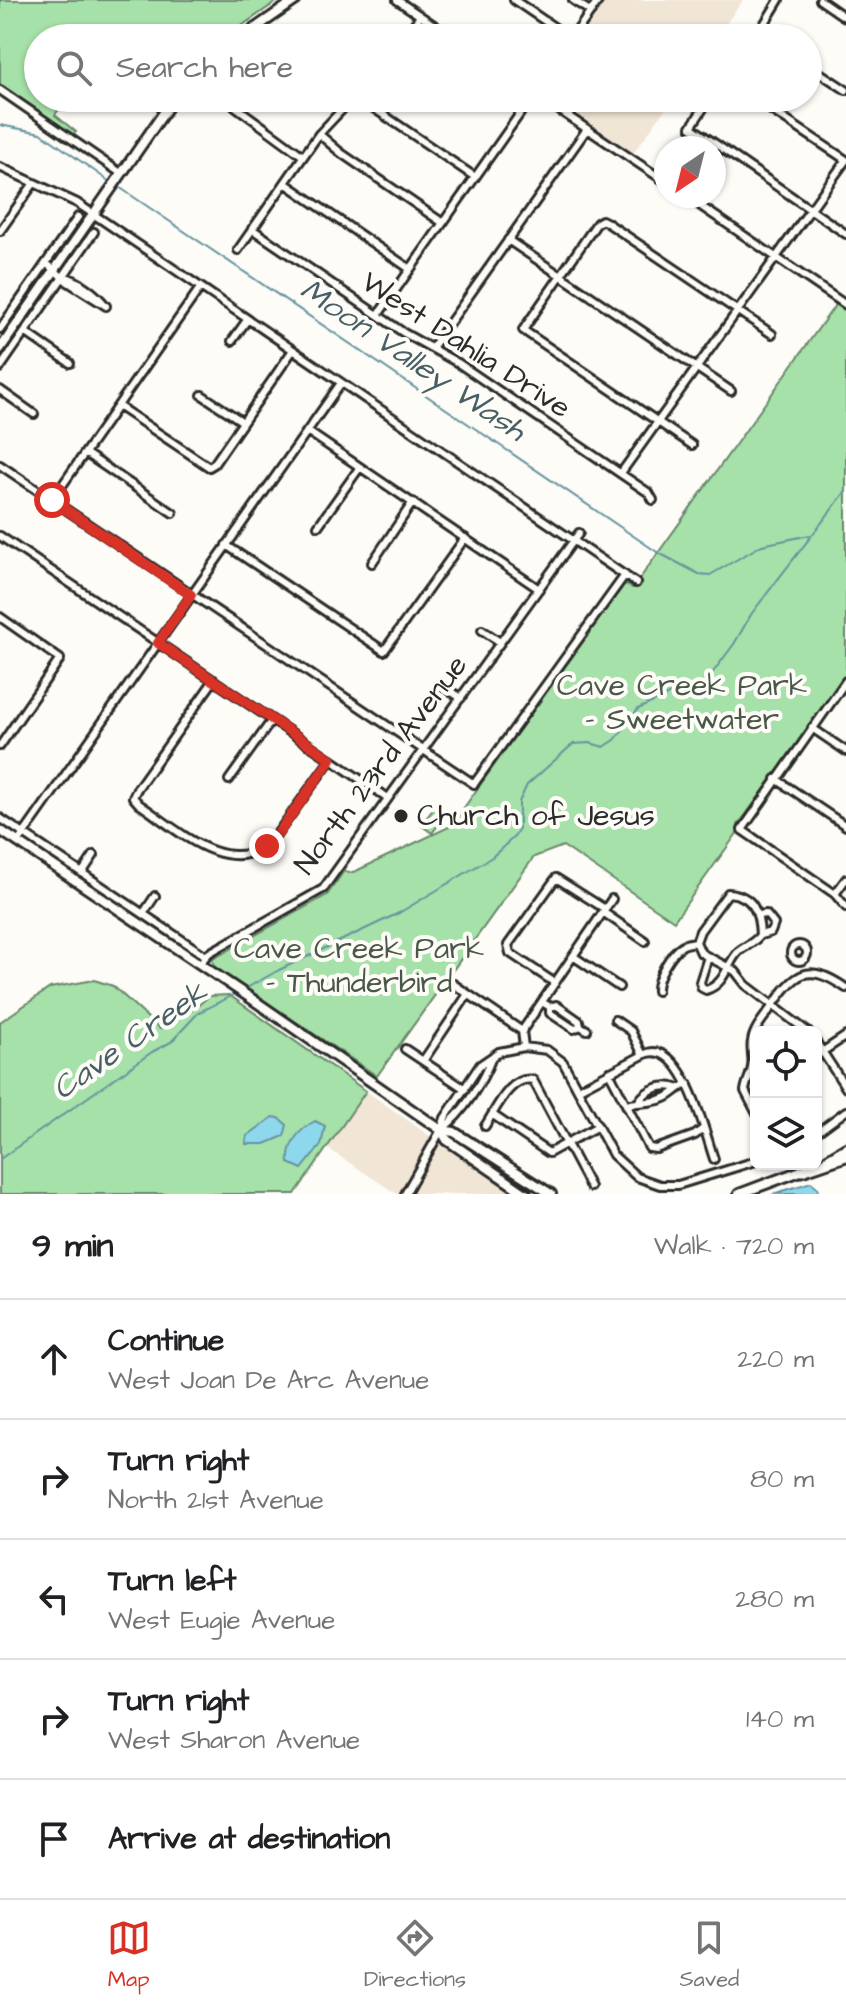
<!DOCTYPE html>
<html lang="en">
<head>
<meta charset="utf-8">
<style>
  body { margin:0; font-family:"Architects Daughter",sans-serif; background:#f6f6f6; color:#202124 }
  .controls { position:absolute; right:24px; bottom:24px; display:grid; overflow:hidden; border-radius:12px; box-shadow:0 2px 6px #0004 }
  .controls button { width:72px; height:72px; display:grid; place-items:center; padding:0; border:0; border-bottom:2px solid #e0e0e0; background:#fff; color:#202124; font:40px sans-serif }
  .compass { position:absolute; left:654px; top:136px; width:72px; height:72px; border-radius:50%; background:#fff; box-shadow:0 2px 6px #0004; rotate:215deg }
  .stop { position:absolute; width:24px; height:24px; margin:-18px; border:6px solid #d93025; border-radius:50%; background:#fff }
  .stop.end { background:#d93025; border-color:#fff; box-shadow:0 2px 8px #0008 }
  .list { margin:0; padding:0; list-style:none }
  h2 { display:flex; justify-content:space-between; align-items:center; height:104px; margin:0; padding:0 32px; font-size:34px }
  h2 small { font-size:26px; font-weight:400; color:#757577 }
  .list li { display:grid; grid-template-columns:52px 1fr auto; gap:24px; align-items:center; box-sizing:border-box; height:120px; padding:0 32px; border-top:2px solid #e0e0e0 }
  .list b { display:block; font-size:30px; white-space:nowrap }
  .list p { margin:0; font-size:26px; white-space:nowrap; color:#757577 }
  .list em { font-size:26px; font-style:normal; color:#757577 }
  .icon { flex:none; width:44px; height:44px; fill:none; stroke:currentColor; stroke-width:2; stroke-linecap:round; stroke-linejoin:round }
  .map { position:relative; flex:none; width:846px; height:1194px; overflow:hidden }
  .search { position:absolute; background:#fff; box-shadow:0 2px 6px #0004; left:24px; right:24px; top:24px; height:88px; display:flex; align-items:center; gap:20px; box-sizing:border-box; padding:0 28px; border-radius:44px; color:#757577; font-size:30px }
  .sheet { height:704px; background:#fff }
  nav { display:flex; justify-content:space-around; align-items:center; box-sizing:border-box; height:112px; border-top:2px solid #e0e0e0; background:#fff; font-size:22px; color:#757577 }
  nav a { display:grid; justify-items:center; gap:4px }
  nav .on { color:#d93025 }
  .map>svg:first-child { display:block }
  .built { fill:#f1e5d5 }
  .green { fill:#a5e1a8; stroke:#68866a; stroke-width:2 }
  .water { fill:#8dd8ed; stroke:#66939f; stroke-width:2 }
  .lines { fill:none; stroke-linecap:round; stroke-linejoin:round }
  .stream { stroke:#66939f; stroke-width:2 }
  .minor-casing { stroke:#2b2b2b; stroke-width:12 }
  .major-casing { stroke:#2b2b2b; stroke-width:14 }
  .highway-casing { stroke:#2b2b2b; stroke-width:15 }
  .minor { stroke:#fdfcf7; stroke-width:6 }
  .major { stroke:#fdfcf7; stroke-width:8 }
  .highway { stroke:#fdfcf7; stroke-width:9 }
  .route { stroke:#d93025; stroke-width:10 }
  .poi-dot { fill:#2b2b2b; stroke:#fdfcf7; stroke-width:3 }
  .labels { text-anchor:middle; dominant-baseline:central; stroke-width:8; stroke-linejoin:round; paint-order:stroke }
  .street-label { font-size:30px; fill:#2b2b2b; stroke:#fdfcf7 }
  .park-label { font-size:30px; fill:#4a584a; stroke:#fdfcf7 }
  .poi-label { font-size:30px; fill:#2b2b2b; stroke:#fdfcf7; text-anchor:start }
  .water-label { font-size:32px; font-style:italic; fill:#485f65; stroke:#fdfcf7 }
</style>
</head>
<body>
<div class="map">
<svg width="846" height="1194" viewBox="0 0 846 1194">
  <rect width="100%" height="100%" fill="#fdfcf7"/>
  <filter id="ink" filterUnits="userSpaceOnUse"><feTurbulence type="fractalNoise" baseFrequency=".0125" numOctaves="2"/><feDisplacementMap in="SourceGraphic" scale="16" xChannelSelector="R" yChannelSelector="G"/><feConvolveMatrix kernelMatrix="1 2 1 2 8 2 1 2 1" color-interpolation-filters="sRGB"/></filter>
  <g filter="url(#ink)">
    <path class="built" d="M605,0H743L716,38H578Z
      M548,98H673L632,155Z
      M366,1091L445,1147L514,1194H397L327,1148Z"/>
    <path class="green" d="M0,0H279L224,38H48L52,27C40,33 37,45 31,57L32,59L38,54V98H85L59,109L55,115L76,132L70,136L0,87Z
      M841,297L846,301V680L738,825V832L674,921L563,846L534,857L377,1076L214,967L212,959L218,956L327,895L344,871L349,873L356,871L451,826L623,583L633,588Z
      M435,807L446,815L432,833L421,825Z
      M94,980L113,986L160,1029L194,1009L209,996L229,995L366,1091L295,1194H0V1022L50,988Z"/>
    <path class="water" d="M273,1117L279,1118L287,1125L284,1136L265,1144H246L247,1136Z
      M315,1121L325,1126L321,1145L302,1169L289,1163C287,1143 299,1130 315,1121Z
      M811,1182L818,1188L817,1194H773Z"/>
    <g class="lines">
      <path class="stream" d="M0,125L41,133L110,182
        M116,185L657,552L699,574L710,575L762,545L810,535
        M243,990L279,970L399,913L492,857L514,837L519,828V802L527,785L573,744L590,743L604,747L615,740L638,709L675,692L696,688L708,679L734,644L752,613L846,491
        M0,1159L152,1052L171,1042L198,1013L237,993"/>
      <g class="minor-casing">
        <path id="minor" d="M397,0L453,38
          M514,0L570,38
          M573,0L591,12
          M820,0L846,18
          M404,38L420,16
          M572,38L599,0
          M768,38L760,31L779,0
          M808,65L846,90
          M0,90L122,174
          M224,98L303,156
          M363,98L372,107L475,177
          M541,98L666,182
          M710,98L691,127L846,234
          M753,98L846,160
          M319,134L341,153L443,223
          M0,167L77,203L636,583
          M285,183L410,269
          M686,196L846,305
          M252,229L404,333L458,363L649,493L653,500
          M0,231L34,183
          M508,240L731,391
          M238,250L319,134L353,98
          M46,263L68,282L106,306
          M63,276C78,280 96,293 106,306
          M378,315L531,98
          M0,329L78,217
          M25,332L70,363
          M232,341L247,320
          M432,348L587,129
          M0,368L94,232
          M0,390L34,414
          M202,395L243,422
          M118,406L209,467L214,464L293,350
          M307,431L539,589
          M692,445L523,330L597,223L602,220L606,222L772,334
          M85,453L173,513
          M0,465L474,784L625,575
          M621,473L846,160
          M52,500L200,288
          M318,526L360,467
          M0,536L388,798
          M226,545L384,651L465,538
          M372,563L413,502
          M0,617L60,659L0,746
          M482,630L500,642
          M214,680L137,789L133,797L139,804C177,829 228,880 272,841L331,759
          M846,681L742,830L835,894L846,907
          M444,687L461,698
          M812,728L846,751
          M776,779L846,826
          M229,780L272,720
          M0,818L206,956
          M18,842L341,383
          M82,873L94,855
          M835,894L846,879
          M603,912L645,941
          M143,914L155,896
          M759,915L766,914L774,924L771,932L760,935
          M696,942L701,953L735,971L746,985L808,1032
          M696,942L700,931L728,893C754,895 759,913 760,935
          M791 953a8 8 0 1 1 16 0a8 8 0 1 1-16 0Z
          M573,956L619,987
          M708,957L700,982L702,988L706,990C726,984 726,964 739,951C747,945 754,943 760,935
          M199,964L209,953L323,889L579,533
          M449,981L522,1031
          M555,983L510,953L508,945L556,878L605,909
          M657,991C656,978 671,952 683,945C687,943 692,943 696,942
          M542,1002L550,1007L556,1005L579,1021L580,1026L587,1030
          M550,1007V1013L574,1029L580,1026
          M615,1020L631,1031L643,1055C682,1034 705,1133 714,1159
          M816,1042L846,1088
          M524,1047L522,1031L612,899
          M405,1049L465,1089
          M816,1056L846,1036
          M423,1061L468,994
          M609,1072L649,1148L656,1149L695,1135L703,1129
          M579,1089L643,1055
          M639,1101C647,1089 663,1083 677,1088
          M626,1105C640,1101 651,1104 665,1098C674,1094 678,1087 688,1084
          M756,1112L745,1091C746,1082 751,1075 752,1067C754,1058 750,1050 752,1041C754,1029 763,1019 771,1008C796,973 806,961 846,988
          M493,1115L549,1153L598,1126
          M485,1126C496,1110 510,1075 533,1080L590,1187
          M442,1129C463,1114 483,1081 492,1057
          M816,1133L846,1111
          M405,1194L441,1130L445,1118L480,1065L499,1052L524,1047L547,1050L563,1062L613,1155L637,1177L660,1185H678L756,1161"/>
      </g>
      <g class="major-casing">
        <path id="major" d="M241,38L296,0
          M0,349L174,98
          M0,830L252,999L441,1130L447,1140L526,1194
          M441,1130L454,1132L551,1194
          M826,1160L846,1148
          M739,1194L806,1169"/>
      </g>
      <g class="highway-casing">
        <path id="highway" d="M802,1171L846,1156"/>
      </g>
      <use href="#minor" class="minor"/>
      <use href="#major" class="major"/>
      <use href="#highway" class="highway"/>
    </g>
  </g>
  <g class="lines" filter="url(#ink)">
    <path class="route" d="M52,500L191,595L158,643L331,759L278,834L267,846"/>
  </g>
  <circle class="poi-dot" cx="401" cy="816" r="8"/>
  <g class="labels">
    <g class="street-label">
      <text transform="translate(466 345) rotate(33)">West Dahlia Drive</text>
      <text transform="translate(381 765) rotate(-53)">North 23rd Avenue</text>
    </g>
    <g class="park-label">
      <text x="682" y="686">Cave Creek Park<tspan x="682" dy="34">- Sweetwater</tspan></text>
      <text x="359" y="949">Cave Creek Park<tspan x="359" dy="34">- Thunderbird</tspan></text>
    </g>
    <g class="poi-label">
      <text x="417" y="816">Church of Jesus</text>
    </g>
    <g class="water-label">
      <text transform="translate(413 360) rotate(34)">Moon Valley Wash</text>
      <text transform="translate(130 1041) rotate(-35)">Cave Creek</text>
    </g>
  </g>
</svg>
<div class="controls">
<button><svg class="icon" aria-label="locate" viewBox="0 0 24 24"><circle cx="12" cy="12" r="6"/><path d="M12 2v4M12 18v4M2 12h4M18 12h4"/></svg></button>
<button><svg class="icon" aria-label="layers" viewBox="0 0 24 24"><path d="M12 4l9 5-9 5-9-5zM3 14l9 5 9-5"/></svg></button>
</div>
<svg class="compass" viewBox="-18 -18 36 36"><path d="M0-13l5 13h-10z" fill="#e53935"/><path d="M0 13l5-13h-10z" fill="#757577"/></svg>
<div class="stop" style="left:52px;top:500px"></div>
<div class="stop end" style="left:267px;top:846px"></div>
<div class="search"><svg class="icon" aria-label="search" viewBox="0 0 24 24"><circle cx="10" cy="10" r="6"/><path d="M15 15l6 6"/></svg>Search here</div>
</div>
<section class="sheet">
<h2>9 min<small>Walk · 720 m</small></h2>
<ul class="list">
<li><svg class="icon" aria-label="ahead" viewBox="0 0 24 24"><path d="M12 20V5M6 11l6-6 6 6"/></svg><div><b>Continue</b><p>West Joan De Arc Avenue</p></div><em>220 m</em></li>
<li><svg class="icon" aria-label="right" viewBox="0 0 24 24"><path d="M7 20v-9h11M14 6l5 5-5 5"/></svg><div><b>Turn right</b><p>North 21st Avenue</p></div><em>80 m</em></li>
<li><svg class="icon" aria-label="left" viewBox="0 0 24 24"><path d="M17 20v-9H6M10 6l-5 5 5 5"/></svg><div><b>Turn left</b><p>West Eugie Avenue</p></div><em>280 m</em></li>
<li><svg class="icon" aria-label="right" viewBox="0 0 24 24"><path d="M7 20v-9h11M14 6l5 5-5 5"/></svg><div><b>Turn right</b><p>West Sharon Avenue</p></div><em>140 m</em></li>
<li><svg class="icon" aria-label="arrive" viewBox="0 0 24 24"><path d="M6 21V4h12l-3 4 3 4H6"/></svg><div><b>Arrive at destination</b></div></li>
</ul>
</section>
<nav>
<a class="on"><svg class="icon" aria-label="map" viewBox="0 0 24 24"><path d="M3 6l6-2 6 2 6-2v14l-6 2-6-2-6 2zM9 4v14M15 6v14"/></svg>Map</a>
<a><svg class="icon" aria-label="directions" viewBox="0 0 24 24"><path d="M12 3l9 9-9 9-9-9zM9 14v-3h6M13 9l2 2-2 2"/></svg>Directions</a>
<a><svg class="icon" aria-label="saved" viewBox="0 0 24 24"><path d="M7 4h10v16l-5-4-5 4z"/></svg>Saved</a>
</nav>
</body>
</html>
